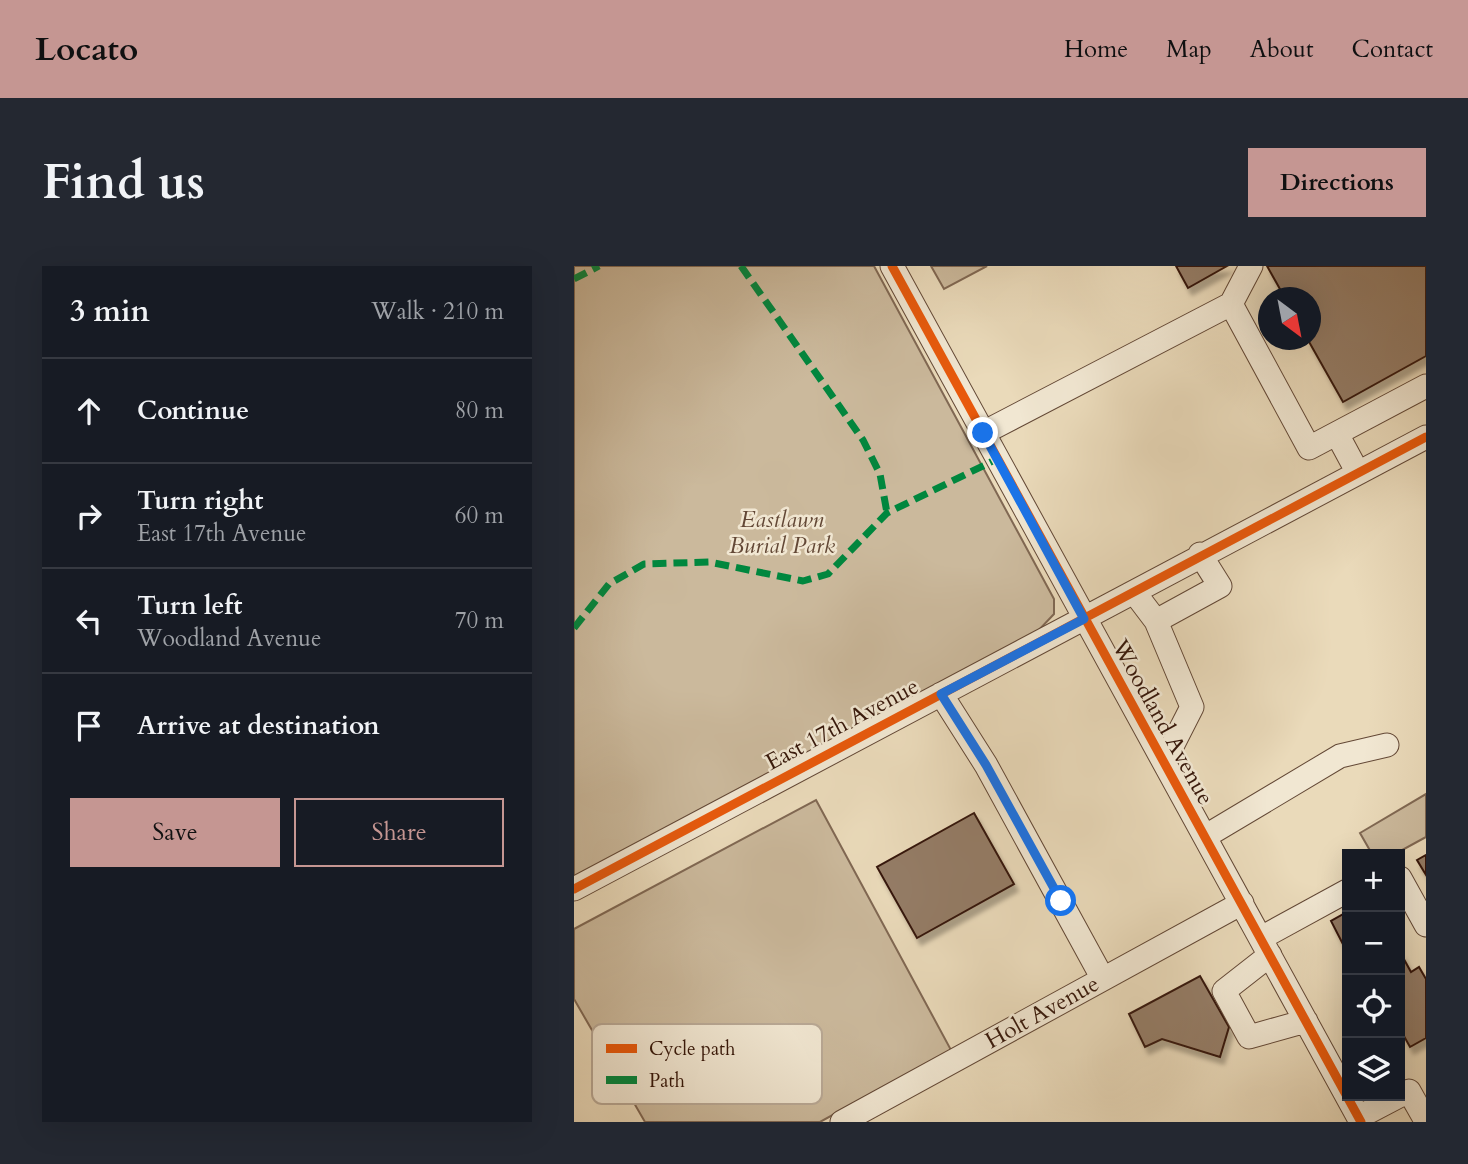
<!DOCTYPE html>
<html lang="en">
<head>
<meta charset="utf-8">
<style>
  body { margin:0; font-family:Cardo,serif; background:#242831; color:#f1f3f6 }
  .controls { position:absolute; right:21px; bottom:21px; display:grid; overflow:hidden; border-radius:0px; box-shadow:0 7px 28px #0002 }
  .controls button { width:63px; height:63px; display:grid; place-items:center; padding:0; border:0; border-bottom:2px solid #363941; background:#171b24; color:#f1f3f6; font:35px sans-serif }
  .compass { position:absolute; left:684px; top:21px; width:63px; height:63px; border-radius:50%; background:#171b24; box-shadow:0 7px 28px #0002; rotate:148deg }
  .stop { position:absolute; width:21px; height:21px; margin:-16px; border:5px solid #1a73e8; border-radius:50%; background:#fff }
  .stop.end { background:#1a73e8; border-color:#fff; box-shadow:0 2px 7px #0008 }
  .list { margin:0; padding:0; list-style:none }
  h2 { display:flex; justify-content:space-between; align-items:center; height:91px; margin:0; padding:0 28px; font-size:30px }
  h2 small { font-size:23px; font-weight:400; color:#9ea1a6 }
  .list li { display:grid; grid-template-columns:46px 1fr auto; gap:21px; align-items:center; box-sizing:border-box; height:105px; padding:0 28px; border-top:2px solid #363941 }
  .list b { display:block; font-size:26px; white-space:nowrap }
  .list p { margin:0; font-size:23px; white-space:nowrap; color:#9ea1a6 }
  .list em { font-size:23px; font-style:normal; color:#9ea1a6 }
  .actions { display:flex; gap:14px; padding:21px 28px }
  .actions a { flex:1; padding:16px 0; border:2px solid #c59692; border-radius:0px; text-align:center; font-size:24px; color:#c59692 }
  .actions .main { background:#c59692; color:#111 }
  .icon { flex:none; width:38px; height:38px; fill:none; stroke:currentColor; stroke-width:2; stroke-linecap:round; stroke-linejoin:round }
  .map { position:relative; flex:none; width:852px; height:856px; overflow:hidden; border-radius:0px }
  header { display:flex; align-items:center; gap:42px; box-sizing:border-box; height:98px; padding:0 35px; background:#c59692; color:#111 }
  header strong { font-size:33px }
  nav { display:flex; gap:38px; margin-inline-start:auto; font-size:24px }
  .intro { display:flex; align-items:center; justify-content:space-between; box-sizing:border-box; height:168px; padding:0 42px }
  h1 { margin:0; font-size:49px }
  .button { padding:18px 32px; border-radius:0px; background:#c59692; color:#111; font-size:24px; font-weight:700 }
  main { display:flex; gap:42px; padding:0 42px }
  aside { flex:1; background:#171b24; border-radius:0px; box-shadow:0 7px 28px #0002 }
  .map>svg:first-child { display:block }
  .green { fill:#cbb99c; stroke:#806853; stroke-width:2 }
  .building { fill:#947c66; stroke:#36170a; stroke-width:2; filter:url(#shadow) }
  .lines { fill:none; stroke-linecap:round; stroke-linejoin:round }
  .minor-casing { stroke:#634836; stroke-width:25 }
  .minor { stroke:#f1e7d2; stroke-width:23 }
  .quiet { stroke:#00873e; stroke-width:7; stroke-dasharray:14 7; stroke-linecap:butt }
  .cycleway-casing { stroke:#f1e7d2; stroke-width:13 }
  .cycleway { stroke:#e8590c; stroke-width:9 }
  .route { stroke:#1a73e8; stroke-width:9 }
  .labels { text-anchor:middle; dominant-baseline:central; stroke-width:5; stroke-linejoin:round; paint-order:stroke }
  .park-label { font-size:23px; font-style:italic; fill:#634836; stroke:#f1e7d2 }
  .street-label { font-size:23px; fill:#36170a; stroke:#f1e7d2 }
  .key { fill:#f1e7d2; stroke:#b9a996; stroke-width:2 }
  .key-label { font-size:19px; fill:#36170a }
</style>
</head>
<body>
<header>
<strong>Locato</strong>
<nav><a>Home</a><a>Map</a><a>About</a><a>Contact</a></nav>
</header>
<div class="intro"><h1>Find us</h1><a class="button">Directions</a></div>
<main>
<aside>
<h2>3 min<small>Walk · 210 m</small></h2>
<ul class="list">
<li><svg class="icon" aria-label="ahead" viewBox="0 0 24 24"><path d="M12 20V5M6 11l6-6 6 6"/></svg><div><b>Continue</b></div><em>80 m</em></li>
<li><svg class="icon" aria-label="right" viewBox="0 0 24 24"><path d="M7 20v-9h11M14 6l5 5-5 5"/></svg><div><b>Turn right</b><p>East 17th Avenue</p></div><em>60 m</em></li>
<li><svg class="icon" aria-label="left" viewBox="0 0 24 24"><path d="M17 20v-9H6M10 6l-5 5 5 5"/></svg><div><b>Turn left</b><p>Woodland Avenue</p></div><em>70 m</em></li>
<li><svg class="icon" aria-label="arrive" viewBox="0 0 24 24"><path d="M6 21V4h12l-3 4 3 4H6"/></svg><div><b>Arrive at destination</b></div></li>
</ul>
<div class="actions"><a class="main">Save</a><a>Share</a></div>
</aside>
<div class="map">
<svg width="852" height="856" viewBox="0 0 852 856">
  <defs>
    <filter id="shadow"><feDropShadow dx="4" dy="7" stdDeviation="2" flood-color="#0004"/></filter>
  </defs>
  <rect width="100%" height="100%" fill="#eadaba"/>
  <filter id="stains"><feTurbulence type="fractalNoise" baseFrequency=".00286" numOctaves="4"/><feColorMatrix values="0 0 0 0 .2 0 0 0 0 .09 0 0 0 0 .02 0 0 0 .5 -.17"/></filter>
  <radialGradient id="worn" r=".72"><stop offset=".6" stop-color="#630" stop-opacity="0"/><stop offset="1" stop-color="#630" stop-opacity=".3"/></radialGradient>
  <path class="green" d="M0,0H300L480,333V348L462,367L0,612Z
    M357,0H413L370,23Z
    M852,528V571L821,588H798L786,567Z
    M242,534L377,784L246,856H71L0,733V663Z"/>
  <path class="building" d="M602,0H653L614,22Z
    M693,0H852V90L769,136L734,74L736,32H711Z
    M400,547L440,618L343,672L303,601Z
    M852,589V609L843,594Z
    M773,646V686L757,655Z
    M826,686L837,706L845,701L852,713V772L836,781L826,763Z
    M626,710L655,761L646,791L588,773L571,781L555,748Z"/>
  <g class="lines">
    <g class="minor-casing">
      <path id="minor" d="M318,0L787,856
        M657,38L677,0
        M409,167L657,38L735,182L852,120
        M763,168L784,207
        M560,326L582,355L618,441L590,496
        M582,355L646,320L626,288
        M367,428L412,499L529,713
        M632,570L766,490L813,479
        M826,612L852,659
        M0,623L852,171
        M687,672L773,625
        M696,689L650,725L675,771L732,755
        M835,825L852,855
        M785,851L825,830
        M268,856L668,637"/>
    </g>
    <use href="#minor" class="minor"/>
    <path class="quiet" d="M167,0L289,174L306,208L313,247
      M0,13L25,0
      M0,362L35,318L70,298L135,296L229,315L254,308L313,247L423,193"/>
    <g class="cycleway-casing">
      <path id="cycleway" d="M318,0L787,856
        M0,623L852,171"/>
    </g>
    <use href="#cycleway" class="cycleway"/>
  </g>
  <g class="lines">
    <path class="route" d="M409,167L510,353L367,428L412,499L487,635"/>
  </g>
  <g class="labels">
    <g class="park-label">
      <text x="208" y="253">Eastlawn<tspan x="208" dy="26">Burial Park</tspan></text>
    </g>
    <g class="street-label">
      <text transform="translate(589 456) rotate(61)">Woodland Avenue</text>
      <text transform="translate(268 458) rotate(-28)">East 17th Avenue</text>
      <text transform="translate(468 746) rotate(-29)">Holt Avenue</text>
    </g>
  </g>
  <rect x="18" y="758" width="230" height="80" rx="10" class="key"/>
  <rect x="32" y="778" width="31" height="9" fill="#e8590c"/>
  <rect x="32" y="810" width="31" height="8" fill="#00873e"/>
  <g class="key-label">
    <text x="75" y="789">Cycle path</text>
    <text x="75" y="821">Path</text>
  </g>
  <rect width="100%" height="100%" filter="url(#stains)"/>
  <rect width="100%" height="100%" fill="url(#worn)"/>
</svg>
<div class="controls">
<button>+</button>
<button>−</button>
<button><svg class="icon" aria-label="locate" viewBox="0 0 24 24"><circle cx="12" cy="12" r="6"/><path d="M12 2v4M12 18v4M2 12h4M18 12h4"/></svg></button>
<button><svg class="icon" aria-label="layers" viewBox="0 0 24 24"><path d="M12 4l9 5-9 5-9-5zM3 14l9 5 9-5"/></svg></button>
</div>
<svg class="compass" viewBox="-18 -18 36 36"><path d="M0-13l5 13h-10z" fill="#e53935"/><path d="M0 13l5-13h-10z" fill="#9ea1a6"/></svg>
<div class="stop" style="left:487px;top:635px"></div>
<div class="stop end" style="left:409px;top:167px"></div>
</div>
</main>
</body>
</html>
